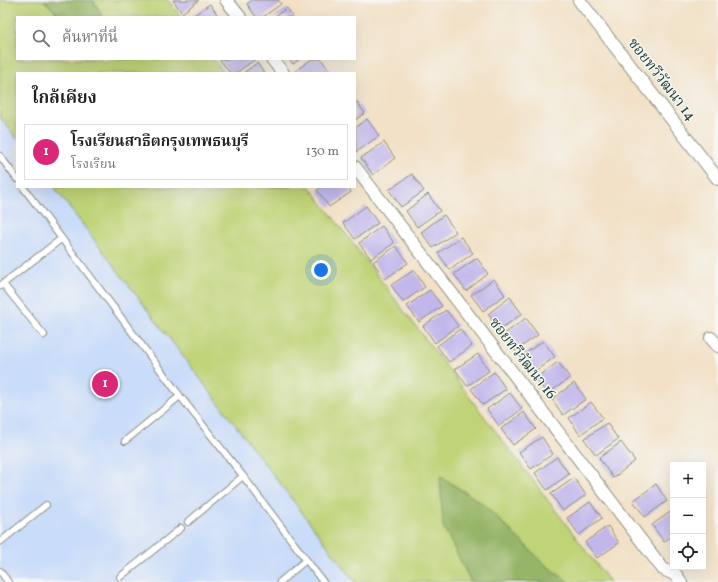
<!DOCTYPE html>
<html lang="th">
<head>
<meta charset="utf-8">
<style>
  body { margin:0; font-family:Vollkorn,"Noto Serif Thai",serif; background:#f6f6f6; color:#222 }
  .controls { position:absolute; right:12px; bottom:12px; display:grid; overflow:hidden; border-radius:0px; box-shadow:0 4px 16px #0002 }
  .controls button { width:36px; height:36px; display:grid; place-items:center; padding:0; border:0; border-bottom:1px solid #e0e0e0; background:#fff; color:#222; font:20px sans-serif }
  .you { position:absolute; left:321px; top:270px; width:14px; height:14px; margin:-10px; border:3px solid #fff; border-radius:50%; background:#1a73e8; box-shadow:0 0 0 6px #1a73e833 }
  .badge { display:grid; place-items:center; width:26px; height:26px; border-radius:50%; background:#db2777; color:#fff; font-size:13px; font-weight:700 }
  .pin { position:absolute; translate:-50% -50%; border:2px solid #fff; box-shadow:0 1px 4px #0006 }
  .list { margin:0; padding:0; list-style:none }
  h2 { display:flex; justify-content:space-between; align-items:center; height:52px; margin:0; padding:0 16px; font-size:17px }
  h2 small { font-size:13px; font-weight:400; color:#767676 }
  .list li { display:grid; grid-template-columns:26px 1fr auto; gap:12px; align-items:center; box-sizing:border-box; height:56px; margin:0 8px 8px; padding:0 8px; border:1px solid #e0e0e0; border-radius:0px }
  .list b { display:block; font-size:15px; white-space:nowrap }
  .list p { margin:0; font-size:13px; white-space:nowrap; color:#767676 }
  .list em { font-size:13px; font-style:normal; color:#767676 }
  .icon { flex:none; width:22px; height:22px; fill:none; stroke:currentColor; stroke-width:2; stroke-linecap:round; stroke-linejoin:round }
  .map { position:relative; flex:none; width:718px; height:582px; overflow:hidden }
  .search { position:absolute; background:#fff; box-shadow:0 4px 16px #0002; left:16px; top:16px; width:340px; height:44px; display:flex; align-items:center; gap:10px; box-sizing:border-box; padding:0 14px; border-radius:0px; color:#767676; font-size:15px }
  .panel { position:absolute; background:#fff; box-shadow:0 4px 16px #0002; left:16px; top:72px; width:340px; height:116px; border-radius:0px }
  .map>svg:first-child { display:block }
  .built { fill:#c9dcf9 }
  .green { fill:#bfd377; stroke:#6f8856 }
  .forest { fill:#97b568; stroke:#5b794e }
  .building { fill:#c2b7eb }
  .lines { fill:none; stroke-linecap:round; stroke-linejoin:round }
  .lane-casing { stroke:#888f7d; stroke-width:8 }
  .street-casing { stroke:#888f7d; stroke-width:14 }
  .lane { stroke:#fff; stroke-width:6 }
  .street { stroke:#fff; stroke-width:12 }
  .labels { text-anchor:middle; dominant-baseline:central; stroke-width:3; stroke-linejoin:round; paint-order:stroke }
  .street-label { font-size:15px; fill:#1f3d34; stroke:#f6f6f2 }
</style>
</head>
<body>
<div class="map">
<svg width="718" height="582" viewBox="0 0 718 582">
  <rect width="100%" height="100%" fill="#f6f6f2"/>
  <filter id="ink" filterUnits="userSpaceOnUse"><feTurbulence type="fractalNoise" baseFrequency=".025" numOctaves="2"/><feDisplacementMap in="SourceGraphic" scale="8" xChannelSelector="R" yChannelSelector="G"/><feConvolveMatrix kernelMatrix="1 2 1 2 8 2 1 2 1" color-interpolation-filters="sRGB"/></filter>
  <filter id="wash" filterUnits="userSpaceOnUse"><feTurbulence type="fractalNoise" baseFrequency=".012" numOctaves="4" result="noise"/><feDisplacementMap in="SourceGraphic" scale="16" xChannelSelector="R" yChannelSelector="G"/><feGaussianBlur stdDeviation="0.9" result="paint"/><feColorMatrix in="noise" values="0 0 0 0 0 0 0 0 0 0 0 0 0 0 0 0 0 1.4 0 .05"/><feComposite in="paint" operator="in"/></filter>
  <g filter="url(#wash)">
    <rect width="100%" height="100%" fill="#f2e1c6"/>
    <path class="built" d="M0,106L17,129V187H61L357,582H0Z"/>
    <path class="green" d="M0,0H43L61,17H17V59H100L103,62L113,59H213L224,73H17V139L0,117Z
      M93,0H168L181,17H103Z
      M54,187H310L610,582H355Z"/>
    <path class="forest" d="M44,0H93L103,17H61Z
      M440,476L482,503L547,566L569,582H471L443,526Z"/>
    <g id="blocks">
      <path class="building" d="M173,0H199L182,13Z
        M252,0H278L281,4L263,17H256L247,4Z
        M210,4L219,17H191Z
        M287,8L293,17H274Z
        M221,59H256L236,73H230L220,60Z
        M289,59H300L293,64Z
        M312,59H321L330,71L327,73H297L295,71Z
        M257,63L264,73H243Z
        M355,100L365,113L355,120Z
        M367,119L379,136L356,152L355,128Z
        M384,142L395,158L373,175L361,158Z
        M412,174L424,191L401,207L389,190Z
        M322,187H348L351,192L329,207L317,190Z
        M428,194L440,211L417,227L406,211Z
        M366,206L378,223L355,239L343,223Z
        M444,215L456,232L433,248L421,232Z
        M382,226L394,243L371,259L359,243Z
        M461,237L473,253L450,270L438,253Z
        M396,246L408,263L385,279L373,262Z
        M477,258L488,274L466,291L454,274Z
        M414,270L425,287L403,302L391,285Z
        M494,279L505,295L483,311L471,295Z
        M430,290L442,306L419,322L407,306Z
        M510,297L522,314L499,330L488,314Z
        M446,310L458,326L435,343L423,326Z
        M526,318L538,335L515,351L503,335Z
        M460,329L472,346L449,362L437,346Z
        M543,341L555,357L532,373L520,357Z
        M478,354L489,371L467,386L455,369Z
        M558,362L570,378L547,394L536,378Z
        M494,372L506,389L483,405L471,389Z
        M574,383L586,399L563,415L552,399Z
        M510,393L522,409L499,426L487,409Z
        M591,402L603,418L580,435L569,418Z
        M524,412L536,429L513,445L501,429Z
        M607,423L618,439L596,455L584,439Z
        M542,437L553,454L531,469L519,452Z
        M621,442L635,461L613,478L599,458Z
        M557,457L569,474L547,490L535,473Z
        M574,478L586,495L563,511L551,494Z
        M656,484L667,501L645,517L633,501Z
        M590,502L602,518L579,535L567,518Z
        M673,510V535L664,542L652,525Z
        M608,526L619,543L597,558L585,542Z"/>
    </g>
  </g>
  <g filter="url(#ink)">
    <use href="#blocks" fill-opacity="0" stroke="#888f7d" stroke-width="1"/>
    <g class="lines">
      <g class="lane-casing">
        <path id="lane" d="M0,156L17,179
          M23,187L180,396L243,476L323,582
          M3,284L44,335
          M0,286L61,239
          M125,441L180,396
          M188,522L243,476
          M0,542L46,505
          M0,571L8,582
          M120,577L181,528
          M280,582L306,560"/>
      </g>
      <g class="street-casing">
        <path id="street" d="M226,0L240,17
          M579,0L718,179
          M272,59L283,73
          M355,167L663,569L676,575L681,582
          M711,338L718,346"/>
      </g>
      <use href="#lane" class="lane"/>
      <use href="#street" class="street"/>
    </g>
  </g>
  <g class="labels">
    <g class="street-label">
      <text transform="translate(661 80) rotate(52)">ซอยทวีวัฒนา 14</text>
      <text transform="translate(522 359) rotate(52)">ซอยทวีวัฒนา 16</text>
    </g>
  </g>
</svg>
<div class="controls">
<button>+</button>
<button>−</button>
<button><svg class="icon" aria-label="locate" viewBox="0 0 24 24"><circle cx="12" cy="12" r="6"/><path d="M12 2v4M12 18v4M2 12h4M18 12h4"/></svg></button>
</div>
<div class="you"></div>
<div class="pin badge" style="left:105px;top:384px">1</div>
<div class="search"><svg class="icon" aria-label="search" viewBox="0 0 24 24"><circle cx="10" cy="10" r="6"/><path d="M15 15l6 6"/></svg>ค้นหาที่นี่</div>
<section class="panel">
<h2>ใกล้เคียง<small></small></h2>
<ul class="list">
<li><span class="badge">1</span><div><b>โรงเรียนสาธิตกรุงเทพธนบุรี</b><p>โรงเรียน</p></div><em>130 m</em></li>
</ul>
</section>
</div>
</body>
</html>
